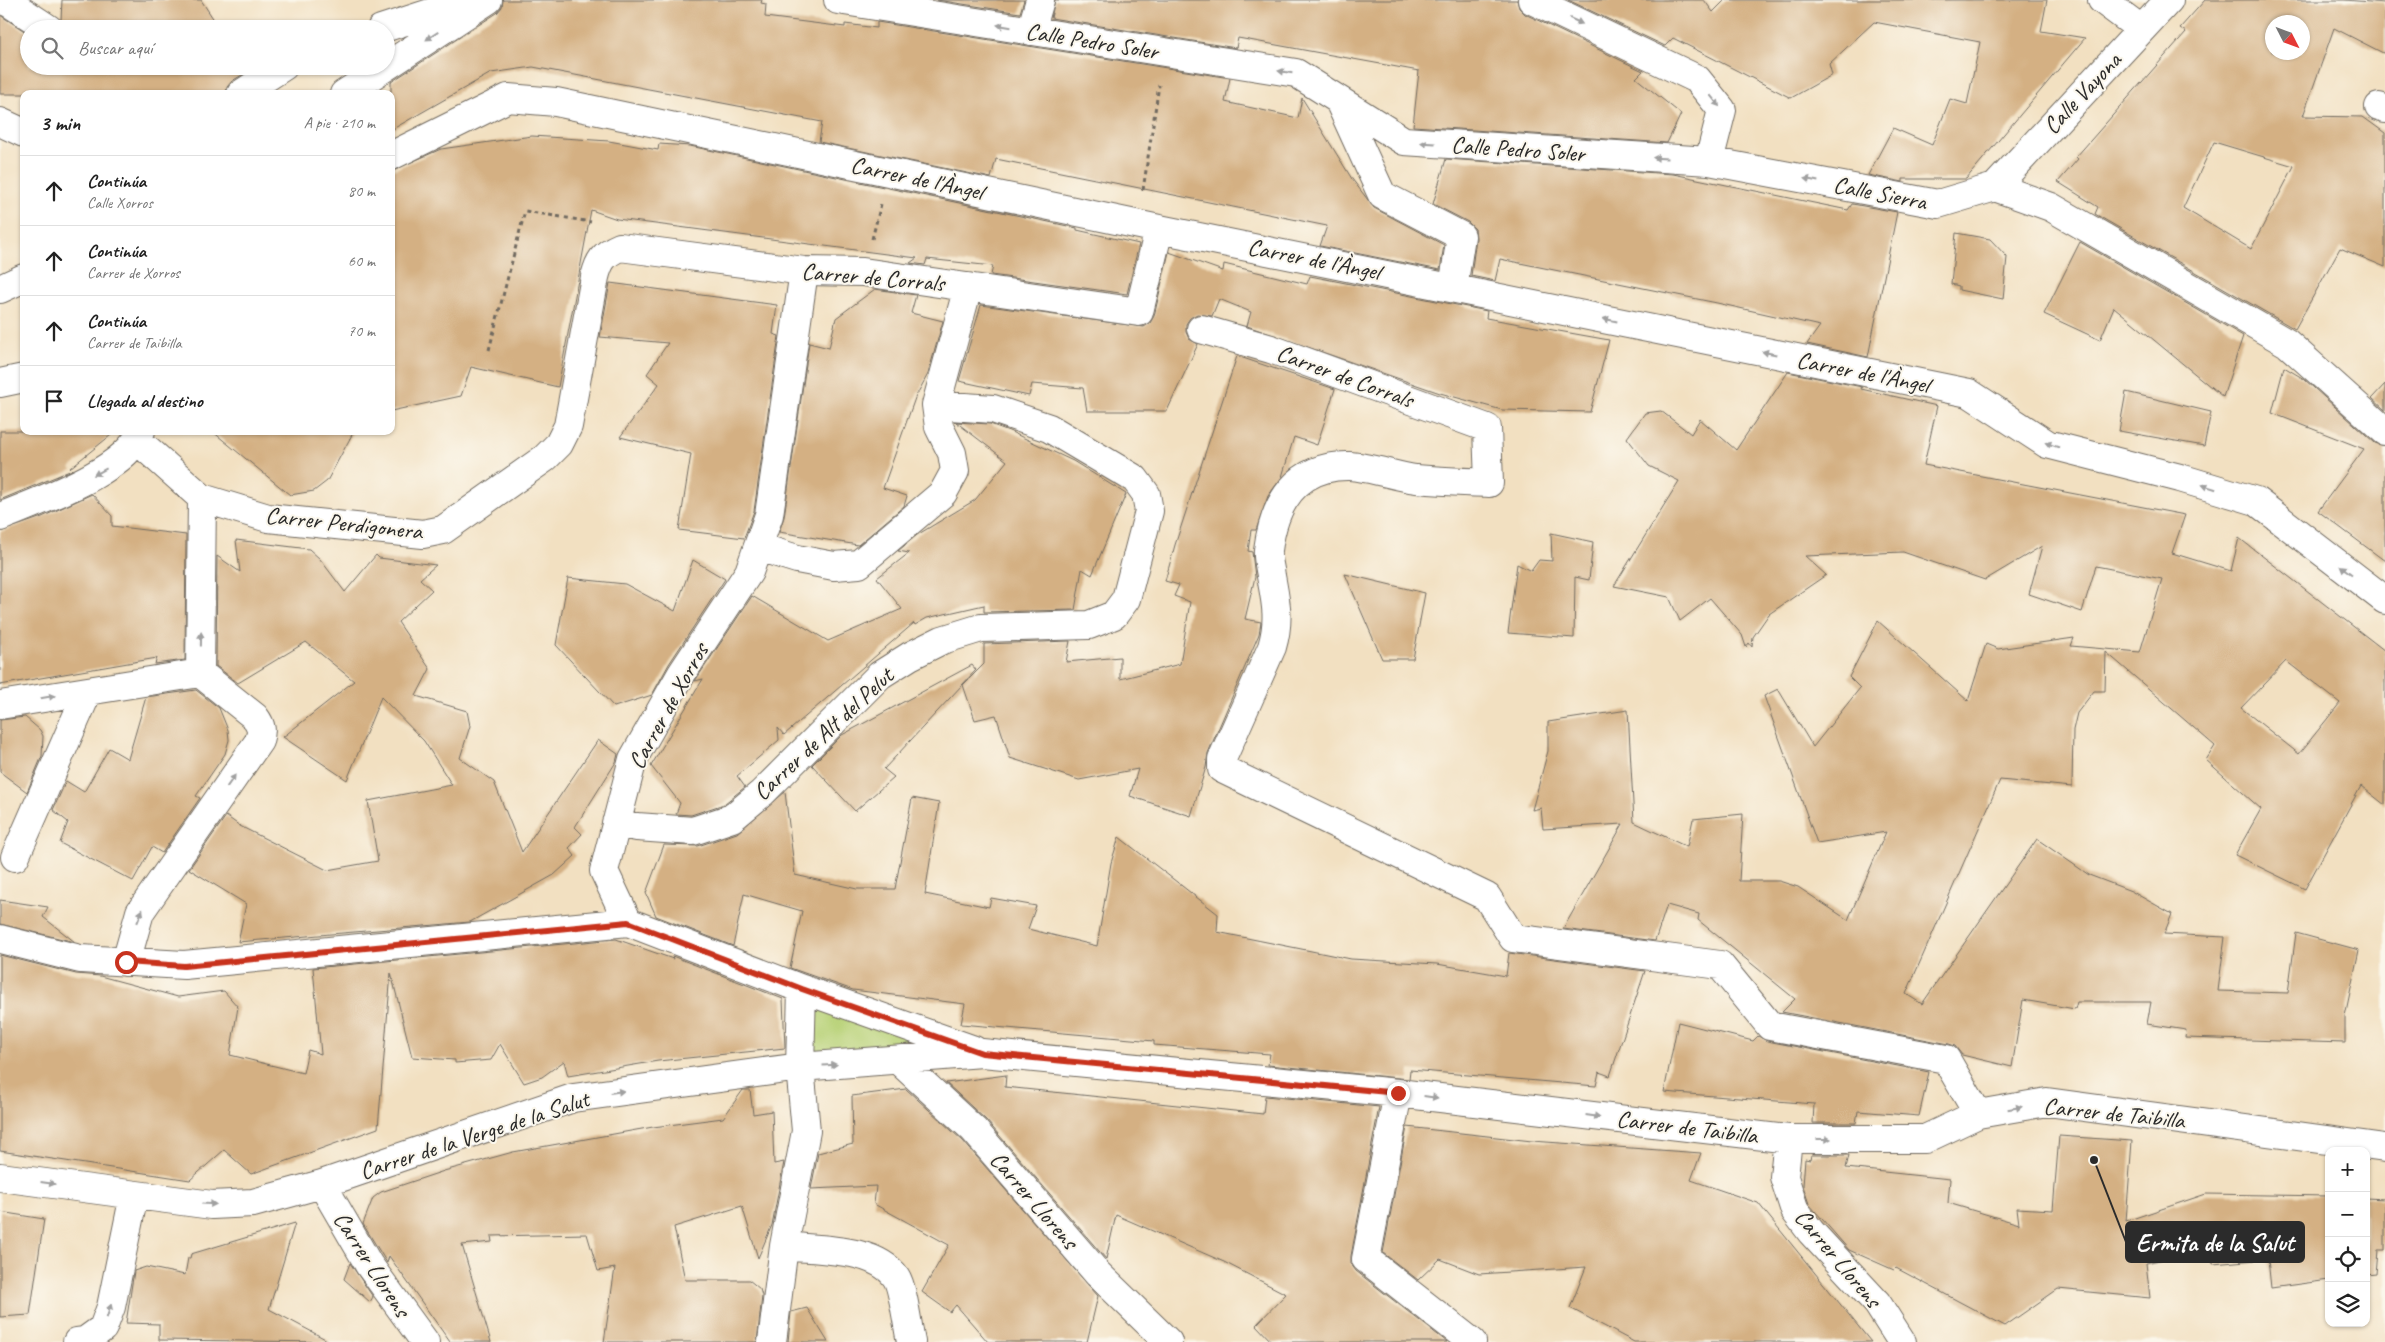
<!DOCTYPE html>
<html lang="es">
<head>
<meta charset="utf-8">
<style>
  body { margin:0; font-family:Caveat,sans-serif; background:#f6f6f6; color:#222 }
  .controls { position:absolute; right:15px; bottom:15px; display:grid; overflow:hidden; border-radius:10px; box-shadow:0 1px 4px #0004 }
  .controls button { width:45px; height:45px; display:grid; place-items:center; padding:0; border:0; border-bottom:1px solid #e0e0e0; background:#fff; color:#222; font:25px sans-serif }
  .compass { position:absolute; left:2265px; top:15px; width:45px; height:45px; border-radius:50%; background:#fff; box-shadow:0 1px 4px #0004; rotate:132deg }
  .stop { position:absolute; width:15px; height:15px; margin:-11px; border:4px solid #c8321e; border-radius:50%; background:#fff }
  .stop.end { background:#c8321e; border-color:#fff; box-shadow:0 1px 5px #0008 }
  .list { margin:0; padding:0; list-style:none }
  h2 { display:flex; justify-content:space-between; align-items:center; height:65px; margin:0; padding:0 20px; font-size:21px }
  h2 small { font-size:16px; font-weight:400; color:#767676 }
  .list li { display:grid; grid-template-columns:32px 1fr auto; gap:15px; align-items:center; box-sizing:border-box; height:70px; padding:0 20px; border-top:1px solid #e0e0e0 }
  .list b { display:block; font-size:19px; white-space:nowrap }
  .list p { margin:0; font-size:16px; white-space:nowrap; color:#767676 }
  .list em { font-size:16px; font-style:normal; color:#767676 }
  .icon { flex:none; width:28px; height:28px; fill:none; stroke:currentColor; stroke-width:2; stroke-linecap:round; stroke-linejoin:round }
  .map { position:relative; flex:none; width:2385px; height:1342px; overflow:hidden }
  .search { position:absolute; background:#fff; box-shadow:0 1px 4px #0004; left:20px; top:20px; width:375px; height:55px; display:flex; align-items:center; gap:12px; box-sizing:border-box; padding:0 18px; border-radius:28px; color:#767676; font-size:19px }
  .panel { position:absolute; background:#fff; box-shadow:0 1px 4px #0004; left:20px; top:90px; width:375px; height:345px; border-radius:10px }
  .map>svg:first-child { display:block }
  .green { fill:#b8d277; stroke:#727e51 }
  .building { fill:#d4b083; fill-rule:evenodd }
  .lines { fill:none; stroke-linecap:round; stroke-linejoin:round }
  .minor-casing { stroke:#716a60; stroke-width:30 }
  .path { stroke:#716a60; stroke-width:3; stroke-dasharray:4 4; stroke-linecap:butt }
  .minor { stroke:#fff; stroke-width:28 }
  .oneway { fill:#a0a0a0 }
  .route { stroke:#c8321e; stroke-width:6 }
  .labels { text-anchor:middle; dominant-baseline:central; stroke-width:4; stroke-linejoin:round; paint-order:stroke }
  .street-label { font-size:24px; fill:#2b2b2b; stroke:#fbf7ec }
  .leader { fill:none; stroke:#2b2b2b; stroke-width:2 }
  .callout-dot { fill:#2b2b2b; stroke:#fbf7ec; stroke-width:2 }
  .callout { fill:#2b2b2b; stroke:#2b2b2b; stroke-width:2 }
  .callout-label { font-size:25px; text-anchor:middle; font-weight:bold; fill:#fff }
</style>
</head>
<body>
<div class="map">
<svg width="2385" height="1342" viewBox="0 0 2385 1342">
  <rect width="100%" height="100%" fill="#fbf7ec"/>
  <filter id="ink" filterUnits="userSpaceOnUse"><feTurbulence type="fractalNoise" baseFrequency=".02" numOctaves="2"/><feDisplacementMap in="SourceGraphic" scale="10" xChannelSelector="R" yChannelSelector="G"/><feConvolveMatrix kernelMatrix="1 2 1 2 8 2 1 2 1" color-interpolation-filters="sRGB"/></filter>
  <filter id="wash" filterUnits="userSpaceOnUse"><feTurbulence type="fractalNoise" baseFrequency=".0096" numOctaves="4" result="noise"/><feDisplacementMap in="SourceGraphic" scale="20" xChannelSelector="R" yChannelSelector="G"/><feGaussianBlur stdDeviation="1.12" result="paint"/><feColorMatrix in="noise" values="0 0 0 0 0 0 0 0 0 0 0 0 0 0 0 0 0 1.4 0 .05"/><feComposite in="paint" operator="in"/></filter>
  <g filter="url(#wash)">
    <rect width="100%" height="100%" fill="#f2e0c1"/>
    <path class="green" d="M802,989L982,1053L800,1067Z"/>
    <g id="blocks">
      <path class="building" d="M62,0H201L220,29H64L61,20Z
        M503,0H762L761,3L766,4L765,17L845,27V24L877,28V22L1230,78L1225,102L1298,118L1302,98L1352,179L1374,208L1444,245L1440,270L1320,246L1327,226L996,159L991,178L819,142L822,122L533,67L491,73L391,130V82L497,13L502,7Z
        M937,0H1024L1020,13Z
        M1055,0H1517L1519,8L1525,14L1643,71L1636,78L1681,114L1667,143L1413,126L1419,71L1238,38L1236,48L1051,18Z
        M1568,0H1704L1713,12L1725,0H2047L2041,31L2085,38L1966,179H1903V182L1868,175L1893,128L1932,145L1950,99L1967,104L1980,42L1874,22L1829,64L1832,75L1791,98L1673,38L1665,46Z
        M2205,0H2344L2385,3V54L2334,28L2303,116L2363,117L2385,133V267L2340,248L2295,329L2095,214L2098,207L2058,182L2078,159L2076,157L2186,32L2180,28ZM2272,22H2302V52H2272ZM2214,142L2294,166L2251,249L2183,208Z
        M0,15L29,34V66H244L247,72L232,81L227,87L226,94H0Z
        M532,136L609,141L658,150L659,144L690,146L1077,228V230L1139,244L1127,294L991,275L993,266L927,259L925,265L910,263L917,258L617,219L591,210L558,387L471,367L461,396L391,411V171L441,149Z
        M1446,159L1673,174L1848,210L1852,204L1897,212L1868,357L1807,344L1820,326L1717,303L1500,259L1495,281L1471,276L1476,238L1475,229L1468,222L1433,204Z
        M1956,233L1990,239L2007,257L2003,299L1959,290V286L1951,284Z
        M2080,242L2243,336L2223,397L2114,307L2100,340L2044,314Z
        M1169,252L1223,271L1224,264L1307,284L1310,276L1487,311L1486,318L1609,340L1590,412L1502,410L1440,393L1247,326L1251,312L1219,299L1212,316L1197,314L1190,318L1186,324V332L1189,339L1198,344L1167,411H1087L1083,388L1032,384L1029,396L959,381L981,305L1144,327L1150,323L1154,316Z
        M610,283L777,305L773,334L779,336L754,511L744,538L679,530L691,454L620,437L659,384L647,374L668,343L600,337Z
        M875,289L916,295L911,313L943,321L928,374L915,398L883,488L907,496L904,506L858,545L779,532L784,517L809,343L829,348L836,318Z
        M1237,356L1335,389L1317,445L1294,437L1282,477L1268,496L1256,530H1251L1248,551L1252,552L1255,577L1245,619L1261,622L1259,634L1208,753L1206,767L1191,816L1130,796L1138,769L1079,780L1010,758L996,715L975,720L963,685L984,664V644L1070,641L1066,662L1120,657V679L1180,664L1190,602L1174,596L1179,585L1165,581L1175,545Z
        M2284,367L2304,379L2375,443L2385,446V561L2318,511L2364,449L2272,413Z
        M1788,372L1862,387L1861,389L1937,406L1924,465L2185,515L2172,553L2231,571L2239,538L2385,651V805L2361,786L2305,889L2235,855L2261,809L2206,760L2215,746L2106,652L2105,691H2094L2077,713L2073,730L2072,787L2000,780L1906,994L1922,1004L2037,839L2089,875L2131,891L2172,914L2164,934L2225,937L2218,991L2288,993L2296,933L2359,950L2345,1016V1043L2185,1038L2186,1030L2147,1024L2151,1002H2077L2075,1009L2023,1000L2012,1067L1962,1055L1955,1046L1949,1044L1782,1012L1795,999L1698,920L1699,914L1667,905L1655,941L1563,929L1623,824L1543,829L1541,808L1532,810L1548,751V722L1628,710L1634,822L1687,847L1693,819L1743,814L1739,881H1779L1798,887L1848,920L1886,832L1817,843L1764,696L1778,689L1813,747L1860,688L1849,677L1878,621L1968,701L1986,644L1998,649L2074,638L2071,646L2140,652L2162,579L2096,566L2082,612L2029,594L2042,546L1985,580L1903,552L1805,556L1826,575L1769,614L1753,637L1752,647L1749,643L1746,647L1742,635L1710,598L1680,621L1669,597L1614,586L1679,481L1649,466L1627,438L1645,413L1661,411L1691,434L1700,419L1736,450ZM2286,661L2340,703L2299,754L2241,708Z
        M2385,384V410L2372,398Z
        M2126,392L2211,412L2204,446L2119,431Z
        M956,422L990,424L1009,431L1073,461L1126,494L1092,575L1082,569L1075,610L984,612V605L927,618L915,625L914,623L784,735L778,728L779,740L737,776L745,787L724,804L691,815L676,814L680,803L651,766L703,679L695,681L752,596L828,641L902,609L877,578L909,553L898,551L917,535L975,500L1007,461Z
        M0,431H116L70,468L72,470L0,500Z
        M212,431H354L327,481L314,491L290,495Z
        M92,494L112,516V526L186,535L185,660L155,664L157,658L0,685V532L42,517Z
        M1551,533L1593,542L1589,580L1575,577L1574,638L1508,633L1517,564L1531,571L1539,560L1552,561Z
        M236,540L309,549L320,559L345,592L376,555L379,558L436,565L420,579L432,590L398,622L430,669L416,696L467,711L470,726L460,758L494,782L522,852L598,740L618,754L616,762L575,827L582,834L569,848L575,856L554,875L470,922L238,942L246,904L189,869L226,816L240,826L327,870L378,861L368,801L452,785L424,741L381,697L347,780L283,737L354,681L306,642L238,683L216,666L217,556L240,572Z
        M693,560L725,579L669,664L652,695L614,707L556,645L568,578L625,584L675,611Z
        M1345,574L1425,593L1413,659H1382Z
        M972,665L976,670L884,769L894,777L855,811L812,765L842,735Z
        M196,690L219,708L228,730L229,740L225,754L196,796L200,798L162,853L152,847L133,881L60,843L68,822L53,810L66,781L84,792L109,748L128,759L146,697Z
        M25,717L40,730L43,736L42,756L27,792L0,772V720Z
        M785,792L795,875L857,889H895L912,798L939,803L925,894L989,907L991,898L1036,906L1028,929L1097,946L1111,863L1119,837L1218,914L1217,932L1351,959L1437,964L1506,976L1509,953L1645,971L1610,1076L1599,1072L1596,1086L1410,1070L1409,1079L1268,1065L1270,1054L1154,1045V1041L961,1024L965,1004L853,990L790,968L802,911L744,894L733,946L656,916L646,893L664,845L698,846L737,833Z
        M0,900L48,907L43,917L75,942L0,924Z
        M616,939L673,959L672,956L783,999L785,1048L658,1061L568,1076L564,1061L542,1077L524,1083L500,1044L491,1060L455,1063V1060L412,1057L391,973L378,1128L251,1174L224,1150L190,1180L0,1151V955L76,974L100,976L178,997L224,991L238,1007L230,1055L303,1073L308,1050L321,1054L313,968Z
        M1678,1022L1753,1041L1758,1036L1767,1041L1929,1072L1919,1116L1858,1111L1856,1123H1813L1814,1104L1664,1092Z
        M1006,1075L1005,1087L1263,1114L1265,1096L1379,1107L1351,1256V1264L1356,1271L1447,1342H1272L1256,1325L1286,1294L1224,1262L1116,1215L1106,1259L986,1120L946,1083Z
        M906,1089L963,1141L1098,1296L1087,1342H988L956,1305L950,1312L922,1292L949,1245L874,1204L876,1186L811,1189L818,1153L853,1144L852,1096Z
        M743,1090H750L753,1114L772,1111L774,1164L784,1162L772,1225L758,1258L742,1206L674,1227L685,1280H749L760,1289L762,1296L757,1342H604L615,1268L598,1271L587,1234L491,1236L492,1242L462,1245L491,1342H450L389,1256L387,1263L363,1224L373,1198L381,1192L444,1171L513,1152L653,1127L723,1118Z
        M1407,1127L1532,1141L1701,1153L1691,1180L1758,1203L1871,1342H1634L1570,1308L1586,1267L1479,1274L1440,1259L1418,1280L1383,1253Z
        M2059,1136L2132,1141L2126,1221L2206,1194L2329,1196V1280L2271,1288L2268,1259L2213,1264L2211,1249L2146,1263L2150,1298L2058,1289L2005,1326L1896,1268L1894,1270L1849,1250L1809,1204L1803,1186L1805,1159L1810,1160L1811,1155H1849L1846,1168L1950,1179L1948,1203L2019,1224L2017,1208L2053,1210Z
        M2366,1198L2385,1199V1250H2378L2376,1274L2366,1275Z
        M0,1212L44,1219L30,1315L0,1317Z
        M295,1223L269,1309L331,1342L159,1340V1324L126,1323L134,1271L146,1267L185,1275L188,1258H190L191,1254Z
        M350,1263L373,1297L370,1302L344,1279Z
        M807,1308L828,1342H788L791,1312Z"/>
    </g>
  </g>
  <g filter="url(#ink)">
    <use href="#blocks" fill-opacity="0" stroke="#716a60" stroke-width="1"/>
    <g class="lines">
      <g class="minor-casing">
        <path id="minor" d="M5,0L49,29
          M838,0L1296,73L1404,141L1709,161L1938,204L1995,187L2051,207L2287,343L2385,431
          M1532,0L1697,79L1722,110L1709,161
          M2102,0L2141,29
          M381,29L470,0
          M1031,31L1040,0
          M241,94L284,66
          M344,94L488,0
          M1339,101L1382,195L1461,236L1453,288
          M2379,107L2385,109
          M0,122L24,133
          M391,156L508,98L556,102L1159,229L1969,393L2047,444L2180,478L2256,501L2385,600
          M1995,187L2169,0
          M804,271L769,515L749,572L682,673L633,759L604,871L628,922L802,989L974,1050
          M0,289L24,278
          M1201,329L1271,349L1487,428L1489,483C1465,482 1440,481 1416,479C1394,476 1371,467 1349,466C1296,465 1274,503 1268,550C1267,558 1270,568 1271,576C1276,603 1280,620 1272,647L1222,759V769L1487,897L1513,938L1720,965L1770,1026L1946,1059L1978,1114
          M0,383L24,378
          M138,441L202,498L268,518L423,534L443,530L545,458L559,444L568,426L595,277C599,261 603,254 620,247L804,271L863,272L1139,312L1159,229
          M0,517C38,501 127,471 141,431
          M758,547L797,559L834,566L859,564L943,493L955,471L952,453L939,427L936,405L968,287
          M0,705L200,673
          M616,823L637,827L693,831L732,818L762,793L880,675L910,656L942,640L981,628L1089,625L1114,615L1126,599L1149,511L1146,494L1135,479L1049,428L993,409L936,405
          M15,857L88,691
          M0,939L80,959L184,965L628,922
          M126,962L140,912L259,741C262,731 262,726 255,717L200,673L202,498
          M898,1060L974,1130L1098,1274L1168,1342
          M1398,1093L1366,1259L1472,1342
          M1788,1139L1784,1177L1795,1211L1811,1232L1877,1303L1902,1342
          M0,1177L212,1205L253,1203L322,1184L573,1098L800,1067L982,1053L1398,1093L1788,1139H1925L1978,1114L2047,1102L2385,1148
          M322,1184L369,1265L425,1342
          M784,1246C817,1250 875,1247 896,1277C903,1287 908,1329 911,1342
          M77,1342L85,1341L103,1328L111,1307L134,1195
          M772,1342L784,1246L806,1131L800,1067L802,989"/>
      </g>
      <path class="path" d="M1143,190L1159,85
        M872,239L881,204
        M489,350L525,211L591,222"/>
      <use href="#minor" class="minor"/>
    </g>
    <defs><path id="oneway-solid" d="M-6-.8H1V-3.2L6.5 0L1 3.2V.8H-6Z" transform="scale(1.25)"/></defs>
    <g class="oneway">
      <use href="#oneway-solid" transform="translate(1576 21) rotate(25)"/>
      <use href="#oneway-solid" transform="translate(1004 26) rotate(-171)"/>
      <use href="#oneway-solid" transform="translate(432 36) rotate(147)"/>
      <use href="#oneway-solid" transform="translate(1285 72) rotate(-171)"/>
      <use href="#oneway-solid" transform="translate(1715 101) rotate(51)"/>
      <use href="#oneway-solid" transform="translate(1428 143) rotate(-176)"/>
      <use href="#oneway-solid" transform="translate(1660 158) rotate(-176)"/>
      <use href="#oneway-solid" transform="translate(1811 180) rotate(-169)"/>
      <use href="#oneway-solid" transform="translate(1610 320) rotate(-168)"/>
      <use href="#oneway-solid" transform="translate(1769 353) rotate(-168)"/>
      <use href="#oneway-solid" transform="translate(2052 445) rotate(-161)"/>
      <use href="#oneway-solid" transform="translate(100 472) rotate(152)"/>
      <use href="#oneway-solid" transform="translate(2209 487) rotate(-163)"/>
      <use href="#oneway-solid" transform="translate(2346 570) rotate(-143)"/>
      <use href="#oneway-solid" transform="translate(201 639) rotate(-89)"/>
      <use href="#oneway-solid" transform="translate(48 697) rotate(-9)"/>
      <use href="#oneway-solid" transform="translate(231 781) rotate(-55)"/>
      <use href="#oneway-solid" transform="translate(140 916) rotate(-68)"/>
      <use href="#oneway-solid" transform="translate(830 1065) rotate(-4)"/>
      <use href="#oneway-solid" transform="translate(617 1092) rotate(-8)"/>
      <use href="#oneway-solid" transform="translate(1431 1097) rotate(7)"/>
      <use href="#oneway-solid" transform="translate(2015 1108) rotate(-10)"/>
      <use href="#oneway-solid" transform="translate(1593 1116) rotate(7)"/>
      <use href="#oneway-solid" transform="translate(1824 1139)"/>
      <use href="#oneway-solid" transform="translate(48 1183) rotate(8)"/>
      <use href="#oneway-solid" transform="translate(209 1204) rotate(3)"/>
      <use href="#oneway-solid" transform="translate(109 1311) rotate(-72)"/>
    </g>
  </g>
  <g class="lines" filter="url(#ink)">
    <path class="route" d="M126,962L184,966L628,922L802,989L982,1053L1398,1093"/>
  </g>
  <g class="labels">
    <g class="street-label">
      <text transform="translate(1092 41) rotate(9)">Calle Pedro Soler</text>
      <text transform="translate(2082 93) rotate(-47)">Calle Vayona</text>
      <text transform="translate(1518 149) rotate(4)">Calle Pedro Soler</text>
      <text transform="translate(917 178) rotate(12)">Carrer de l'Àngel</text>
      <text transform="translate(1880 193) rotate(11)">Calle Sierra</text>
      <text transform="translate(1314 259) rotate(11)">Carrer de l'Àngel</text>
      <text transform="translate(873 277) rotate(5)">Carrer de Corrals</text>
      <text transform="translate(1863 372) rotate(11)">Carrer de l'Àngel</text>
      <text transform="translate(1345 376) rotate(20)">Carrer de Corrals</text>
      <text transform="translate(344 523) rotate(6)">Carrer Perdigonera</text>
      <text transform="translate(668 706) rotate(-61)">Carrer de Xorros</text>
      <text transform="translate(823 734) rotate(-43)">Carrer de Alt del Pelut</text>
      <text transform="translate(2114 1113) rotate(6)">Carrer de Taibilla</text>
      <text transform="translate(1687 1127) rotate(7)">Carrer de Taibilla</text>
      <text transform="translate(474 1135) rotate(-18)">Carrer de la Verge de la Salut</text>
      <text transform="translate(1034 1200) rotate(49)">Carrer Llorens</text>
      <text transform="translate(1838 1258) rotate(50)">Carrer Llorens</text>
      <text transform="translate(372 1264) rotate(57)">Carrer Llorens</text>
    </g>
  </g>
  <path class="leader" d="M2094 1160L2126 1242"/>
  <circle class="callout-dot" cx="2094" cy="1160" r="5"/>
  <rect class="callout" x="2126" y="1222" width="178" height="40" rx="5"/>
  <g class="callout-label">
    <text x="2215" y="1251">Ermita de la Salut</text>
  </g>
</svg>
<div class="controls">
<button>+</button>
<button>−</button>
<button><svg class="icon" aria-label="locate" viewBox="0 0 24 24"><circle cx="12" cy="12" r="6"/><path d="M12 2v4M12 18v4M2 12h4M18 12h4"/></svg></button>
<button><svg class="icon" aria-label="layers" viewBox="0 0 24 24"><path d="M12 4l9 5-9 5-9-5zM3 14l9 5 9-5"/></svg></button>
</div>
<svg class="compass" viewBox="-18 -18 36 36"><path d="M0-13l5 13h-10z" fill="#e53935"/><path d="M0 13l5-13h-10z" fill="#767676"/></svg>
<div class="stop" style="left:126px;top:962px"></div>
<div class="stop end" style="left:1398px;top:1093px"></div>
<div class="search"><svg class="icon" aria-label="search" viewBox="0 0 24 24"><circle cx="10" cy="10" r="6"/><path d="M15 15l6 6"/></svg>Buscar aquí</div>
<section class="panel">
<h2>3 min<small>A pie · 210 m</small></h2>
<ul class="list">
<li><svg class="icon" aria-label="ahead" viewBox="0 0 24 24"><path d="M12 20V5M6 11l6-6 6 6"/></svg><div><b>Continúa</b><p>Calle Xorros</p></div><em>80 m</em></li>
<li><svg class="icon" aria-label="ahead" viewBox="0 0 24 24"><path d="M12 20V5M6 11l6-6 6 6"/></svg><div><b>Continúa</b><p>Carrer de Xorros</p></div><em>60 m</em></li>
<li><svg class="icon" aria-label="ahead" viewBox="0 0 24 24"><path d="M12 20V5M6 11l6-6 6 6"/></svg><div><b>Continúa</b><p>Carrer de Taibilla</p></div><em>70 m</em></li>
<li><svg class="icon" aria-label="arrive" viewBox="0 0 24 24"><path d="M6 21V4h12l-3 4 3 4H6"/></svg><div><b>Llegada al destino</b></div></li>
</ul>
</section>
</div>
</body>
</html>
